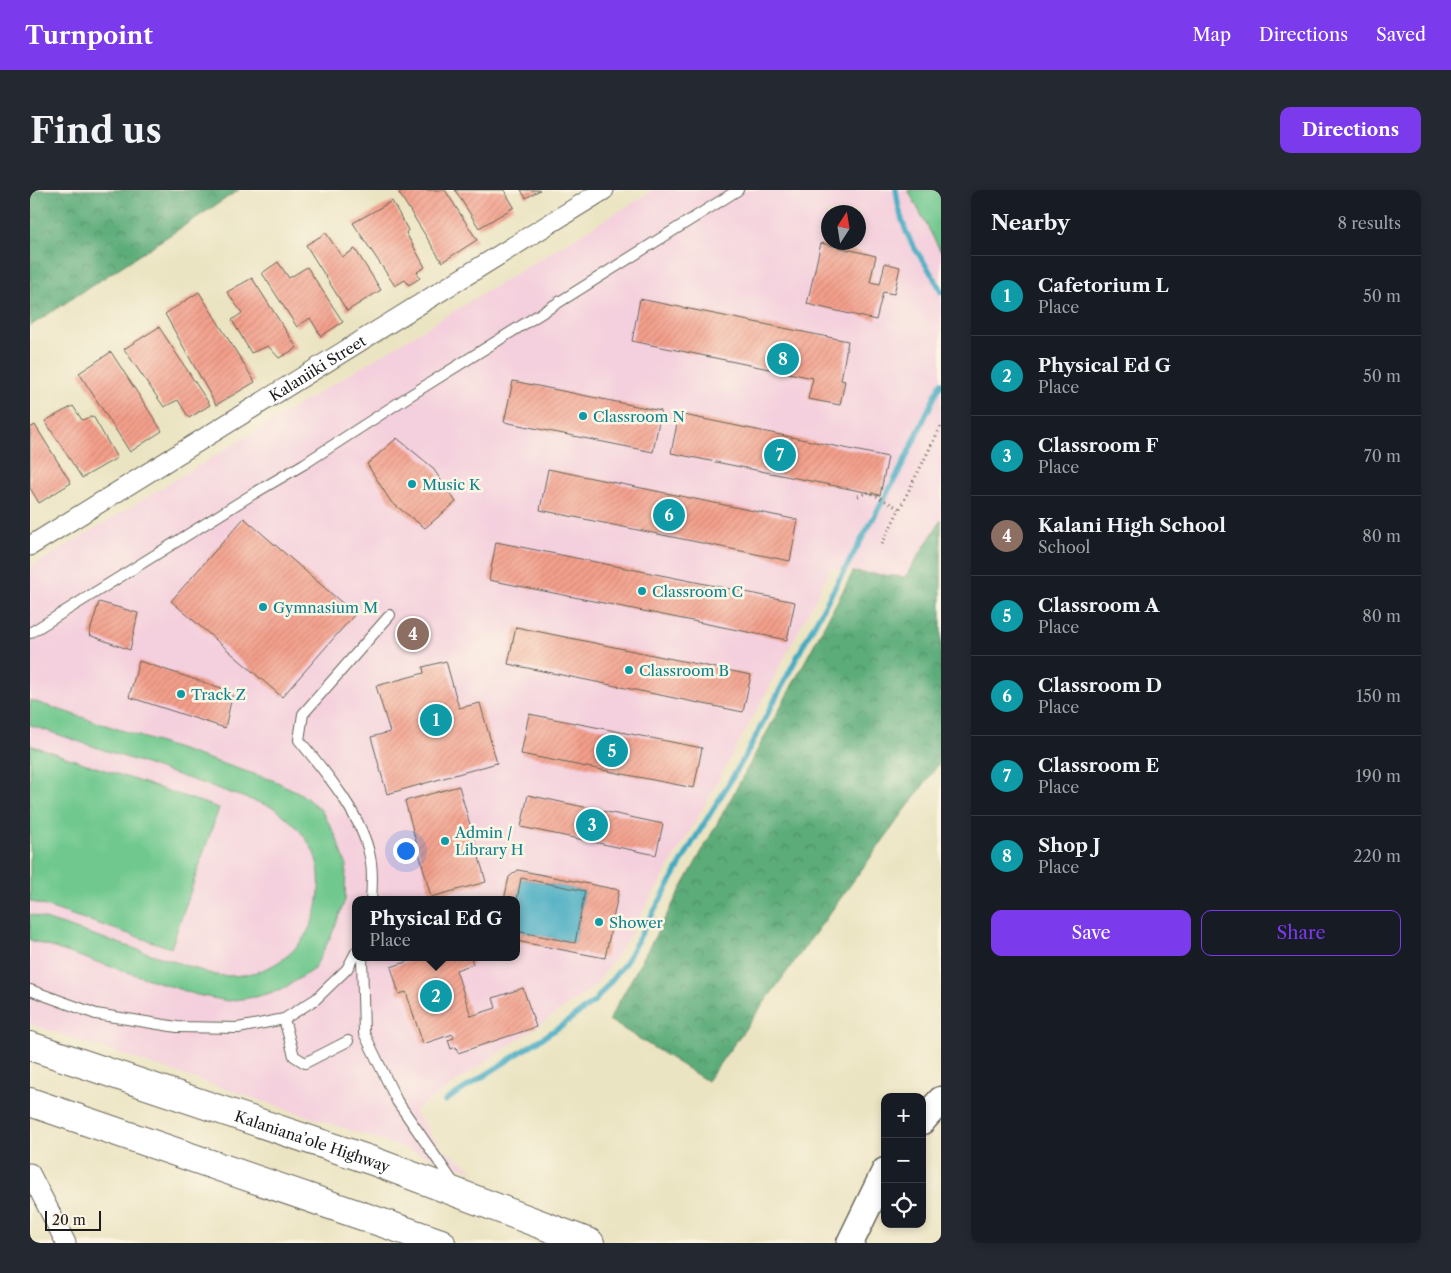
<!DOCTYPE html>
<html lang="en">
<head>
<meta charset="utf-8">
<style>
  body { margin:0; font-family:"Libre Caslon Text",serif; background:#242831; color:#f1f3f6 }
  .controls { position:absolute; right:15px; bottom:15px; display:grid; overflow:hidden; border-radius:10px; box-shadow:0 2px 8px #0003 }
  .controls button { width:45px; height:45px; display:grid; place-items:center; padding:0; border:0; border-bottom:1px solid #363941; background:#171b24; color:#f1f3f6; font:25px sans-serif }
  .compass { position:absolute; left:791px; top:15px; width:45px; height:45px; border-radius:50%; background:#171b24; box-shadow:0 2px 8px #0003; rotate:12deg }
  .scale { position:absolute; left:15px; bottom:12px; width:56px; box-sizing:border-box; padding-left:5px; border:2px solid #1c1c1c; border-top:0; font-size:14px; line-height:18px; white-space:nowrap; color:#1c1c1c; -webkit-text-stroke:4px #fcf5e5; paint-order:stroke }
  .you { position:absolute; left:375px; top:660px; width:18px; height:18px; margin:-12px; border:4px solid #fff; border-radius:50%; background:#1a73e8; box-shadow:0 0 0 8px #1a73e833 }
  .badge { display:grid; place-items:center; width:32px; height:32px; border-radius:50%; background:#7c3aed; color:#fff; font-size:16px; font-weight:700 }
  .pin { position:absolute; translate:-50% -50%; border:2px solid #fff; box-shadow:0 1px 5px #0006 }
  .popup { position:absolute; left:322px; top:706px; width:168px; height:65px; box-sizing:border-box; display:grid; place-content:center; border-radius:10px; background:#171b24; filter:drop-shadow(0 1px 4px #0005); font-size:16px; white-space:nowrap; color:#9ea1a6 }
  .popup b { font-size:19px; color:#f1f3f6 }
  .popup::after { content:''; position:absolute; left:50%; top:100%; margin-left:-10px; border:10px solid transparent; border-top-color:#171b24 }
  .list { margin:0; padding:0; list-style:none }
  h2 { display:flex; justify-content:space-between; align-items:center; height:65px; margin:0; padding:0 20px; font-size:21px }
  h2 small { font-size:16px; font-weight:400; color:#9ea1a6 }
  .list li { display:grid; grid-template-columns:32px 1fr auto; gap:15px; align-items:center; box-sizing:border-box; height:80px; padding:0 20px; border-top:1px solid #363941 }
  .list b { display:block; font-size:19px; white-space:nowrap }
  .list p { margin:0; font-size:16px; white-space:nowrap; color:#9ea1a6 }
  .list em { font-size:16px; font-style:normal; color:#9ea1a6 }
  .actions { display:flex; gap:10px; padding:15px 20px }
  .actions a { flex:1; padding:11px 0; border:1px solid #7c3aed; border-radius:10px; text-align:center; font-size:18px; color:#7c3aed }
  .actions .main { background:#7c3aed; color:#fff }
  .icon { flex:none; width:28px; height:28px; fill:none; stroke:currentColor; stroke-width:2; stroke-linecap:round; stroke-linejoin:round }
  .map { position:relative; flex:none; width:911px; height:1053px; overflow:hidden; border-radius:10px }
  header { display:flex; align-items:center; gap:30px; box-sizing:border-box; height:70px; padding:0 25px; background:#7c3aed; color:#fff }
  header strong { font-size:24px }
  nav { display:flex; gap:28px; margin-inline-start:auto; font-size:18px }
  .intro { display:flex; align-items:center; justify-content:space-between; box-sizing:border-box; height:120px; padding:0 30px }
  h1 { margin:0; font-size:35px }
  .button { padding:12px 22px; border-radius:10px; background:#7c3aed; color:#fff; font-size:18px; font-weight:700 }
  main { display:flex; gap:30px; padding:0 30px }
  aside { flex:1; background:#171b24; border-radius:10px; box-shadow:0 2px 8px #0003 }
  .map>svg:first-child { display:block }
  .built { fill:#f4cfdd; fill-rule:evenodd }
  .forest { fill:url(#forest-crowns); stroke:#3c644a }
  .garden { fill:#70c88e; stroke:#467255 }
  .water { fill:#42aac2; stroke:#2f636f }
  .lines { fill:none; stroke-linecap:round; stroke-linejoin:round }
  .stream { stroke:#42aac2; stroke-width:5.5 }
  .building { fill:url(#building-hatch) }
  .lane-casing { stroke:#646256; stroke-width:12 }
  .street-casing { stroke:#646256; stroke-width:21 }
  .secondary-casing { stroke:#646256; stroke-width:29 }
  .highway-casing { stroke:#646256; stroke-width:30 }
  .path { stroke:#646256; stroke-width:3; stroke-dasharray:1 4; stroke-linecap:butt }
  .lane { stroke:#fff; stroke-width:10 }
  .street { stroke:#fff; stroke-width:19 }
  .secondary { stroke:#fff; stroke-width:26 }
  .highway { stroke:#fff; stroke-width:28 }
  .culture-dot { fill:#0f9aa8; stroke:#fcf5e5; stroke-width:2 }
  .labels { text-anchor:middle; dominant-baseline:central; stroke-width:5; stroke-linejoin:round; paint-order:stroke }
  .street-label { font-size:15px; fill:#1c1c1c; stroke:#fcf5e5 }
  .culture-label { font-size:15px; fill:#0d838f; stroke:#fcf5e5; text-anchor:start }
</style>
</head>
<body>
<header>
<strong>Turnpoint</strong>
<nav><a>Map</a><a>Directions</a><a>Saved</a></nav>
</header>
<div class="intro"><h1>Find us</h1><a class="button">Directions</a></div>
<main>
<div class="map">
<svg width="911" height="1053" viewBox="0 0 911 1053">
  <defs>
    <pattern id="forest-crowns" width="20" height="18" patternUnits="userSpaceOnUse" patternTransform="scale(1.25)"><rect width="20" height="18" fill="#5cac79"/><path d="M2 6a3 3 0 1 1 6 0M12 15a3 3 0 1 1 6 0" fill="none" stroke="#4b8b62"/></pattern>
    <pattern id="building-hatch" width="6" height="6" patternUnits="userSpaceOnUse" patternTransform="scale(1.25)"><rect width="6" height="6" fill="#f39f8b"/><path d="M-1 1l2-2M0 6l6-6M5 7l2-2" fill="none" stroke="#d08877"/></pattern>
  </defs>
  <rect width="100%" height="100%" fill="#fcf5e5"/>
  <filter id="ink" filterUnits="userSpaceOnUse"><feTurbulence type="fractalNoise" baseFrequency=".02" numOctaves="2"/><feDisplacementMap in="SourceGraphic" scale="10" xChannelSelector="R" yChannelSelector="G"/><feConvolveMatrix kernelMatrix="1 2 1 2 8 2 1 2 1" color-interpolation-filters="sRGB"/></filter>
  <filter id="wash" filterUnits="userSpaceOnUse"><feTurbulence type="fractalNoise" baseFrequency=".0096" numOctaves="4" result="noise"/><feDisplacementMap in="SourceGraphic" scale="20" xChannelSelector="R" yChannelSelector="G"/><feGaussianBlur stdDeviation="1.12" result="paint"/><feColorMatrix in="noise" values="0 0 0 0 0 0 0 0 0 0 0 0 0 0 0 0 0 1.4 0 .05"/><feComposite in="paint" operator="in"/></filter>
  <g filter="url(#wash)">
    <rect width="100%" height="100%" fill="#ebe4c2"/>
    <path class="built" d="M624,0H911V330L875,387L823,382L801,378L737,501L672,620L592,758L564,797L384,921L410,956L446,982L0,834V378ZM798,22H828V52H798ZM326,710H486V767H326Z"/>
    <path class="forest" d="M0,0H209L0,136Z
      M911,330V571L677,891L579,830L722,570L823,382L875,387Z"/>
    <path class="garden" d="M878,0H911V62Z
      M0,510L245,591L270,603L291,620L305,644L316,674L315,710L302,744L284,779L251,800L225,807L198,811L167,805L0,750V724L185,785C239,792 286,757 289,701C290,686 289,671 281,657C273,641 259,630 245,618L0,535Z
      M0,555L189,618L141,758L0,711Z"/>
    <path class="water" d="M491,688L555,701L545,753L486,741V715Z"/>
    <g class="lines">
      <path class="stream" d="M866,0C868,17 873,37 881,52C891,70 903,82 911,102
        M415,911L531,836L565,811L595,773L664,650L715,567L778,446L871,278L911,193"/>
    </g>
    <g id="blocks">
      <path class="building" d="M374,0H415L447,50L412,72L369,3Z
        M425,0H474L484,17L449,38Z
        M491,0H510L496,8Z
        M362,11L378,40L376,43L395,77L387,82L390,88L379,95L375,90L365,96L323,33Z
        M296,43L312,67L325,59L351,100L317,121L276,55Z
        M791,53L846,66L840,92L850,94L855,73L870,77L864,104L853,102L846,130L777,114Z
        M248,72L259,88L277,77L313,132L291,146L280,128L267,137L232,83Z
        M222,88L267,158L249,168L238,156L221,163L202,130L212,123L197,102Z
        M169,102L225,192L186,215L135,124Z
        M610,109L818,151L811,190L815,191L810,215L778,209L783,188L602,151Z
        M129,137L180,215L159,228L148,210L134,217L94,159Z
        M81,162L132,241L100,262L49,183Z
        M483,191L631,221L623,262L474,232Z
        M43,216L52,230L63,226L87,268L52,288L15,231Z
        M649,224L858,267L850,305L641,263Z
        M5,235L41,293L9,313L0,298V238Z
        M367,248L402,277L426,312L395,338L361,312L337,274Z
        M518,279L768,330L760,371L510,320Z
        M214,328L325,424L252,507L141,411Z
        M466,352L765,412L757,450L459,390Z
        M69,412L108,423L100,460L59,445Z
        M486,437L721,485L713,522L478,474Z
        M109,471L203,502L195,538L99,507Z
        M416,471L429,518L450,513L467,573L357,604L341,547L360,542L346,496L394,483L393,477Z
        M499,524L672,558L664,598L491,564Z
        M429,596L456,692L401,707L375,611Z
        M498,605L633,634L626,665L491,637Z
        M488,680L589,700L575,768L486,751V741L545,753L555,701L491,688L487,710H474L479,687Z
        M391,767H441L443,774L426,780L441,826L466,818L463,808L493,798L506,837L428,863L426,857L421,859L418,850L424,848L423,844L393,854L376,802L369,804L361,777Z"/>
    </g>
  </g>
  <g filter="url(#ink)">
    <use href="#blocks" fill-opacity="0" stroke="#646256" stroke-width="1"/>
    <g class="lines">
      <g class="lane-casing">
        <path id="lane" d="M0,443L223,304L274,274L376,208L708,0
          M341,710C342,697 343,680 340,667C332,625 296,583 269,550L273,524L360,425
          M332,767L334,843L367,911L425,995
          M0,800L66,824L147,837L208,838L254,829L286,809L317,779L326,762
          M254,829L264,866L275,873L318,851"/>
      </g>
      <g class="street-casing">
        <g id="street">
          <path id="s1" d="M0,356L574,0"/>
          <path d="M0,983L36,1053"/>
        </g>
      </g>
      <g class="secondary-casing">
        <path id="secondary" d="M892,931L911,910
          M820,1053L855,981"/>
      </g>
      <g class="highway-casing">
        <g id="highway">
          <path id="s2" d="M0,856L343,971L560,1053"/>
          <path d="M0,912L411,1053"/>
        </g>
      </g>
      <path class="path" d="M828,306L839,302L870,319
        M852,354L911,236"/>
      <use href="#lane" class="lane"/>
      <use href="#street" class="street"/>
      <use href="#secondary" class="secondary"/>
      <use href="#highway" class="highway"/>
    </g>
  </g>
  <g class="culture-dot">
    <circle cx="553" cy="226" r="5"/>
    <circle cx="382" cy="294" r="5"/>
    <circle cx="612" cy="401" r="5"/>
    <circle cx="233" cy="417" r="5"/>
    <circle cx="599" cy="480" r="5"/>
    <circle cx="151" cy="504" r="5"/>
    <circle cx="415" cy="651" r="5"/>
    <circle cx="569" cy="732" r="5"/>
  </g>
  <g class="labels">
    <g class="street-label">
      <text stroke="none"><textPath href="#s1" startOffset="338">Kalaniiki Street</textPath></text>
      <text stroke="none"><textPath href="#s2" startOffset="298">Kalaniana’ole Highway</textPath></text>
    </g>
    <g class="culture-label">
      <text x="563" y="226">Classroom N</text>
      <text x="392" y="294">Music K</text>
      <text x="622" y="401">Classroom C</text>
      <text x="243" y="417">Gymnasium M</text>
      <text x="609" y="480">Classroom B</text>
      <text x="161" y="504">Track Z</text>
      <text x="425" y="642">Admin /<tspan x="425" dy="17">Library H</tspan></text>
      <text x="579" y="732">Shower</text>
    </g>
  </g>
</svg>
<div class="controls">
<button>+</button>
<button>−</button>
<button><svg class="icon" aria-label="locate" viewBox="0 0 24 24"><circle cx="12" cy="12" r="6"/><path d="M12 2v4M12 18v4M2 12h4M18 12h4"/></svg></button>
</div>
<svg class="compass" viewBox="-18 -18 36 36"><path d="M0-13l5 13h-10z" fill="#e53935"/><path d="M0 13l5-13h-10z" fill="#9ea1a6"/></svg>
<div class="scale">20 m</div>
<div class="you"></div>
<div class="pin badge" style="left:406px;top:530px;background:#0f9aa8">1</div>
<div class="pin badge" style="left:406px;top:806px;background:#0f9aa8">2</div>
<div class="popup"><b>Physical Ed G</b>Place</div>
<div class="pin badge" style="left:562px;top:635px;background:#0f9aa8">3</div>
<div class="pin badge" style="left:383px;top:444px;background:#8d6e63">4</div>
<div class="pin badge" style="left:582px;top:561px;background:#0f9aa8">5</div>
<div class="pin badge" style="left:639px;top:325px;background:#0f9aa8">6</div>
<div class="pin badge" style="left:750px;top:265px;background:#0f9aa8">7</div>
<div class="pin badge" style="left:753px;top:169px;background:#0f9aa8">8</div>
</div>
<aside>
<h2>Nearby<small>8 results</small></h2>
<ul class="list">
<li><span class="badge" style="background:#0f9aa8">1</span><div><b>Cafetorium L</b><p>Place</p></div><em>50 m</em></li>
<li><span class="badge" style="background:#0f9aa8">2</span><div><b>Physical Ed G</b><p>Place</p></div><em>50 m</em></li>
<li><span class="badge" style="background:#0f9aa8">3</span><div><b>Classroom F</b><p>Place</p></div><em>70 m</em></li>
<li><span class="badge" style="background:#8d6e63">4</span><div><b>Kalani High School</b><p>School</p></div><em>80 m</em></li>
<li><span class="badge" style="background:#0f9aa8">5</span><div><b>Classroom A</b><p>Place</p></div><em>80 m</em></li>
<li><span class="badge" style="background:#0f9aa8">6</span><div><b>Classroom D</b><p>Place</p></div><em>150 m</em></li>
<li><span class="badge" style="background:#0f9aa8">7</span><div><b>Classroom E</b><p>Place</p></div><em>190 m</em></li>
<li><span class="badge" style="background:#0f9aa8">8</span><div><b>Shop J</b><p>Place</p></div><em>220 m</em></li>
</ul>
<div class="actions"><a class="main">Save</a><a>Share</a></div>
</aside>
</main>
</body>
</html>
